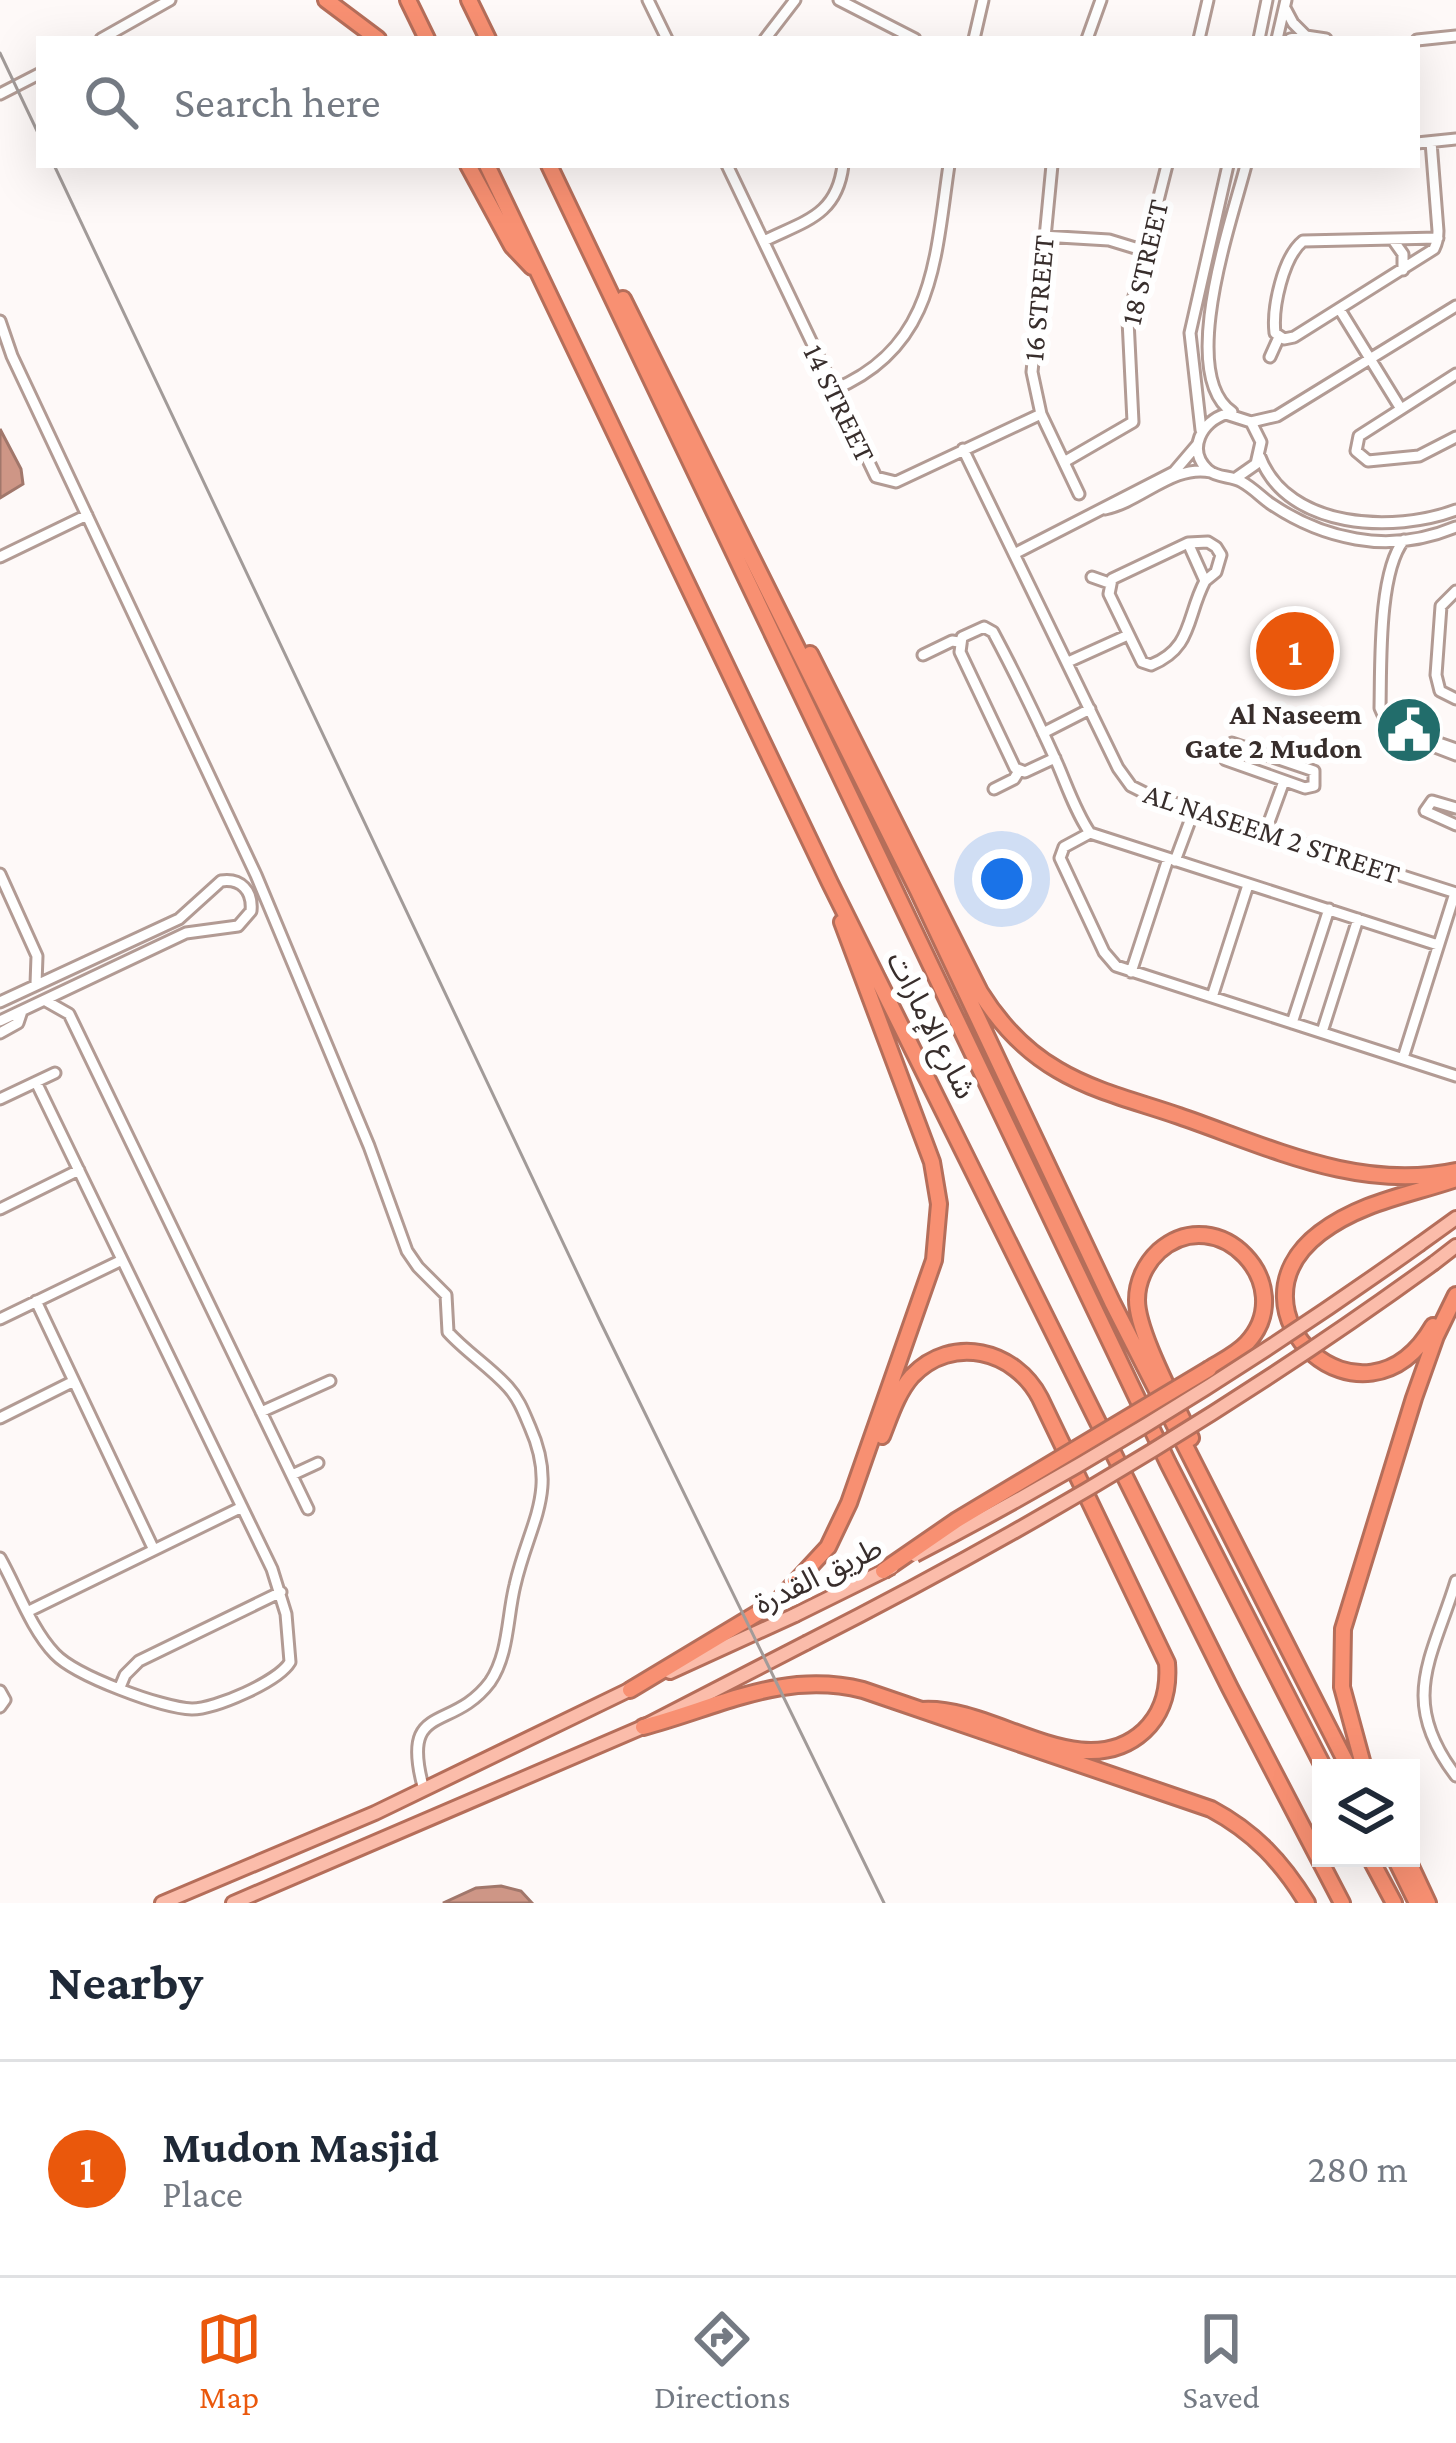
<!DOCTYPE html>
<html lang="en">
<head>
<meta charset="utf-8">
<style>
  body { margin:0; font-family:"Crimson Pro","Noto Sans Arabic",serif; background:#f6f6f7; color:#1f2937 }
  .controls { position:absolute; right:36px; bottom:36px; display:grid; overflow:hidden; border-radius:0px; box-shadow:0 12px 48px #0002 }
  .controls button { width:108px; height:108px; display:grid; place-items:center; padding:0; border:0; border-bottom:3px solid #e0e1e3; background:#fff; color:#1f2937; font:60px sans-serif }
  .you { position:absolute; left:1002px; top:879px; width:42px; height:42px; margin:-30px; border:9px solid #fff; border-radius:50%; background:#1a73e8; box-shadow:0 0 0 18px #1a73e833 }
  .badge { display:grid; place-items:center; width:78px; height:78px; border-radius:50%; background:#ea580c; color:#fff; font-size:39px; font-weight:700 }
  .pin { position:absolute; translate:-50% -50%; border:6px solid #fff; box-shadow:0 3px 12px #0006 }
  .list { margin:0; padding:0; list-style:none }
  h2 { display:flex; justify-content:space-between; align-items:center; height:156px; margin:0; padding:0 48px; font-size:51px }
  h2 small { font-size:39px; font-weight:400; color:#747a83 }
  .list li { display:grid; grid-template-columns:78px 1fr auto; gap:36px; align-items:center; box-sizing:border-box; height:216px; padding:0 48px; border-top:3px solid #e0e1e3 }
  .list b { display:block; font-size:45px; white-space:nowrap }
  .list p { margin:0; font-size:39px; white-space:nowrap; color:#747a83 }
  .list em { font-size:39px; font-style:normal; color:#747a83 }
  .icon { flex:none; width:66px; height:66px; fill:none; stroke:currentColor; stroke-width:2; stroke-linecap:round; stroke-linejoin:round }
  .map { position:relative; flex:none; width:1456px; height:1903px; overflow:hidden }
  .search { position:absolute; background:#fff; box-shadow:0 12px 48px #0002; left:36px; right:36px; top:36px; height:132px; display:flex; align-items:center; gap:30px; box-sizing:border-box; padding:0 42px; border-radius:0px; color:#747a83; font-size:45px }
  .sheet { height:372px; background:#fff }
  nav { display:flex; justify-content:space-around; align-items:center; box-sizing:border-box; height:168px; border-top:3px solid #e0e1e3; background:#fff; font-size:33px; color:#747a83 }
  nav a { display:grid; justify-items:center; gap:6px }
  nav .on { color:#ea580c }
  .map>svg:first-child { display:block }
  .water { fill:#ce9686; stroke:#a1776b; stroke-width:3 }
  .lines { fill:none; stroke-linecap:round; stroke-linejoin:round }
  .minor-casing { stroke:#b29b94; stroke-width:15 }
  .major-casing { stroke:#b56e5a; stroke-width:18 }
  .highway-casing { stroke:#b56e5a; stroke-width:20 }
  .minor { stroke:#fff; stroke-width:9 }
  .major { stroke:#fbbcaa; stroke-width:12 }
  .highway { stroke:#f89072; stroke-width:14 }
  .rail { stroke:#a29b99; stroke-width:3 }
  .major-bridge-casing { stroke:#b56e5a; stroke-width:18; stroke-linecap:butt }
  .highway-bridge-casing { stroke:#b56e5a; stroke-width:20; stroke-linecap:butt }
  .major-bridge { stroke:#fbbcaa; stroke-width:12 }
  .highway-bridge { stroke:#f89072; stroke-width:14 }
  .labels { text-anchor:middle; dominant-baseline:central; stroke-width:12; stroke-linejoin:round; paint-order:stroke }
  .street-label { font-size:30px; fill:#382e2c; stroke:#fff }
  .poi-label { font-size:30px; font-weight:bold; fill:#382e2c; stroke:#fff; text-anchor:end }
</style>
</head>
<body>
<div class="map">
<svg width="1456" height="1903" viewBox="0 0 1456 1903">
  <rect width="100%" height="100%" fill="#fef9f8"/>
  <path class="water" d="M0,429L21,469L23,484L0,498Z
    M501,1886L521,1891L532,1903H443L476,1888Z"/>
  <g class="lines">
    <g class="minor-casing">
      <path id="minor" d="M648,0L667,39
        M839,0L915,39
        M1285,8L1293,23L1306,36
        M101,39L170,0
        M765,39L795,0
        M974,39L983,0
        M1087,39L1101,0
        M1199,39L1208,0
        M1259,39L1267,0
        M1277,39L1286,0
        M1290,39L1306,36L1326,39
        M1417,40L1456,36
        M0,94L39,74
        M1431,142L1438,231C1438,238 1437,243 1434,249L1294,337L1284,339L1275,333C1272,308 1283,257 1303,241L1438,238
        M1417,143L1456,139
        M727,165L876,477L896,482L1041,414
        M1052,165L1032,372L1041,414L1079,494
        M1042,236L1109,240L1145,251
        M1393,240L1403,254V270
        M764,241C804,221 837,216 843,165
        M1340,310L1401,409
        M0,321L12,356L256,875L369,1146L407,1251L418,1267L446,1295L448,1332C466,1352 490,1367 508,1387C519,1399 524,1413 530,1427C559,1492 529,1523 515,1585C507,1617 509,1654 490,1682C451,1734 399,1700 424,1790
        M1270,357L1279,337
        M1456,374L1359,436L1356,451L1368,461L1419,456L1456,437
        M833,390C935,348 935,259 949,165
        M1232,412C1177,374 1232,220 1246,165
        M1251,422L1277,416L1456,306
        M1201,430L1190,333L1228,165
        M963,449L1118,768L1131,786L1149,795L1456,893
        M1260,457C1288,530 1395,533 1456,510
        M1064,462L1133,422L1128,320L1167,165
        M1236,478L1256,464L1261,442L1251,422L1226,414C1202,421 1186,450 1208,470C1219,479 1231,475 1242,482C1253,488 1261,497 1271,504C1296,521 1327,534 1356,539C1390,545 1425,540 1456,527
        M1105,509C1142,501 1173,464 1211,472
        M1404,540C1378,572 1381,666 1380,708L1388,726L1396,732L1456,755
        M1188,543L1205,581C1186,617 1193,648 1151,665L1142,662L1109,594L1112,579L1188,543L1208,542L1216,547L1221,555L1216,572L1205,581
        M1014,554L1174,472L1197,445
        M0,557L87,515
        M1092,577L1109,583
        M1456,591L1441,606L1436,675L1440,691L1456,699
        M923,655L952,641L959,642
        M1068,662L1128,635
        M1043,733L1090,709
        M1404,736L1413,734L1456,749
        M1232,743L1314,771V786L1305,788L1226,760L1227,747Z
        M1055,758L1025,772L1015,768L960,652L962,637L984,627L993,632C1016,675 1037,719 1057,763C1067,786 1076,813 1090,833L1438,945
        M994,789L1014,779L1019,771
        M1456,808L1432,801L1425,811L1456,825
        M1090,833L1064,847L1060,858L1104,952L1116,966L1456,1076
        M1265,833L1284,781
        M1175,861L1194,810
        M0,874L37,956L36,984
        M1131,972L1168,859
        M1212,997L1248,885
        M46,1001L69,1014L308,1509
        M0,1002L179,919L221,881C241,878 253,891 251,911L238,926L186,933L0,1021
        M1292,1023L1329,909
        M1322,1032L1358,919
        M0,1033L18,1023L22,1011
        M1403,1058L1455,893
        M0,1099L55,1073
        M0,1209L79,1170
        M36,1301L154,1550
        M0,1319L122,1260
        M261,1412L330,1381
        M0,1418L74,1381
        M292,1475L318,1463
        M0,1558C17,1588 31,1629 55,1654C76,1676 162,1708 192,1709C215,1709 278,1682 290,1662L286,1614L272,1569L36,1082
        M1456,1581C1432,1659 1398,1700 1456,1776
        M29,1611L242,1507
        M120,1687L125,1675L139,1661L281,1592
        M0,1691L5,1700L0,1707"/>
    </g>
    <g class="major-casing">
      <path id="major" d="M1420,1244L1456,1218
        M1434,1263L1456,1246
        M670,1672L795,1615
        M162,1903L375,1813L635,1687
        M233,1903L643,1727L806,1643"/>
    </g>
    <g class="highway-casing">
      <path id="highway" d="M326,0L378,39
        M408,0L427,39
        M469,0L488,39
        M468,165L512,246L532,267
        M487,165L830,883L1230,1688L1342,1903
        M549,165L1168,1463L1324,1768
        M623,299L918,891L1112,1302L1349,1768
        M810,654L980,992C1000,1024 1025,1051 1058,1070C1095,1092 1139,1102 1179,1116C1269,1147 1359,1192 1456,1171
        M1433,1326C1364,1445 1218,1311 1320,1233C1361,1202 1409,1195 1456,1179
        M882,1436C890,1416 897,1393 912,1376C952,1334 1015,1350 1040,1398L1167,1663C1169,1688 1163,1713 1144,1731C1082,1788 993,1705 922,1710
        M1191,1438C1177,1405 1137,1333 1137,1300C1137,1282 1145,1264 1159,1251C1218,1199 1300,1285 1247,1343C1237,1354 1222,1361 1209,1369
        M630,1690L778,1601L828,1547L849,1503L934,1260L939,1204L932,1162L842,922
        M643,1727C719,1707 783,1670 863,1690L1211,1809C1254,1832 1282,1862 1307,1903
        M1364,1768L1342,1687L1343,1629L1414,1398L1436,1336L1456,1295
        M1370,1858L1394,1903
        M1395,1858L1417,1903
        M1407,1858L1428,1903"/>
    </g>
    <use href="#minor" class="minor"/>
    <use href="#major" class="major"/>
    <use href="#highway" class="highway"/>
    <path class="rail" d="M0,53L39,135
      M54,165L600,1321L884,1903"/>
    <g class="major-bridge-casing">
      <path id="major-bridge" d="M915,1555C1091,1464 1259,1359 1420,1244
        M795,1615L892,1567
        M806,1643C1025,1532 1236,1407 1434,1263"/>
    </g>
    <g class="highway-bridge-casing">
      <path id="highway-bridge" d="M883,1571L957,1520L1209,1369"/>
    </g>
    <use href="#major-bridge" class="major-bridge"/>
    <use href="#highway-bridge" class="highway-bridge"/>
  </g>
  <defs>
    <g id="civic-disc" transform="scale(3.45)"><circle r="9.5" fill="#226d6b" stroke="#fff"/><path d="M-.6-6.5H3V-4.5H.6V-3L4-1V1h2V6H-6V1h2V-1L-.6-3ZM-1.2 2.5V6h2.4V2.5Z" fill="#fff"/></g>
  </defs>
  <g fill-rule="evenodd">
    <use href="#civic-disc" x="1409" y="730"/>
  </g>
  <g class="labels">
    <g class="street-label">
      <text transform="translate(1144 262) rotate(-77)">18 STREET</text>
      <text transform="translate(1038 298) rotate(-85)">16 STREET</text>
      <text transform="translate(840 403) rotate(64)">14 STREET</text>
      <text transform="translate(1272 833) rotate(18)">AL NASEEM 2 STREET</text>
      <text transform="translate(932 1025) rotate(63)">شارع الإمارات</text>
      <text transform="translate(818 1575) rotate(-26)">طريق القدرة</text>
    </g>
    <g class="poi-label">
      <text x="1362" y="713">Al Naseem<tspan x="1362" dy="34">Gate 2 Mudon</tspan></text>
    </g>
  </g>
</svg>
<div class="controls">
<button><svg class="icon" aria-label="layers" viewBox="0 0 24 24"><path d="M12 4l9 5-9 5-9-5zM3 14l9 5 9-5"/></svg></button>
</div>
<div class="you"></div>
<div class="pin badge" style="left:1295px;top:651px">1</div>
<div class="search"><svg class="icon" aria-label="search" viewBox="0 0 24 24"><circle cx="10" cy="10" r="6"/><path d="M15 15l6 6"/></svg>Search here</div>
</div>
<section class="sheet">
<h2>Nearby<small></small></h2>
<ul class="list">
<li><span class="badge">1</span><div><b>Mudon Masjid</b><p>Place</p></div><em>280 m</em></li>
</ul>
</section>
<nav>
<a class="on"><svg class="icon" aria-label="map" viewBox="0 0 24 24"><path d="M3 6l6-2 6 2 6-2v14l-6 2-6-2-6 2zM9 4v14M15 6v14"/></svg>Map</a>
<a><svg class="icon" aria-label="directions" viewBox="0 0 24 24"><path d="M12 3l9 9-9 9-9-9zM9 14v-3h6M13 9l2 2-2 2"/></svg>Directions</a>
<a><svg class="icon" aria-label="saved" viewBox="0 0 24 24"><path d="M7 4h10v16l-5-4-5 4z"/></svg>Saved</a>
</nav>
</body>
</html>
